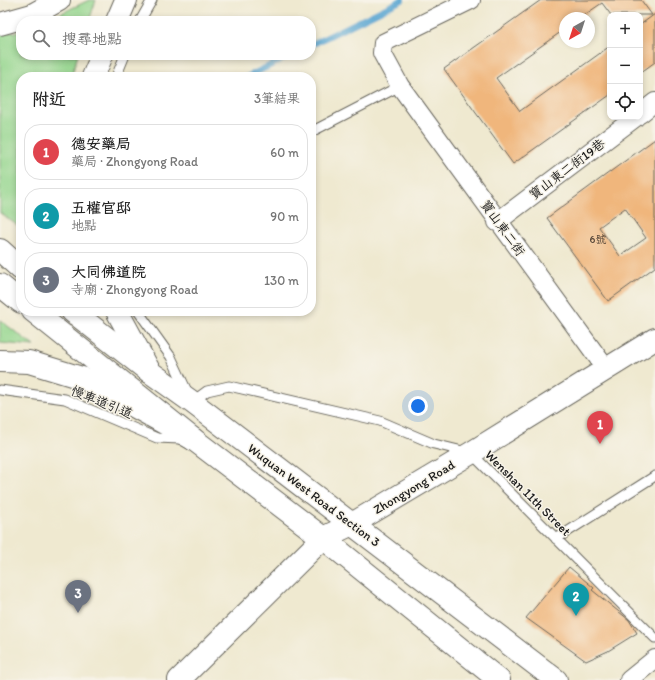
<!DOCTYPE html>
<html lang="zh-TW">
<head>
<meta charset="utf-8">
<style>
  body { margin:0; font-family:Itim,"LXGW WenKai TC",sans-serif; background:#f6f6f6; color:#222 }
  .controls { position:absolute; right:12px; top:12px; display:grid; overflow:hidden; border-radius:8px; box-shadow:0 2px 6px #0003 }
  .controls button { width:36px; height:36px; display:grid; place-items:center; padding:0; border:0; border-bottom:1px solid #e0e0e0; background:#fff; color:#222; font:20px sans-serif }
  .compass { position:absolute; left:559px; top:12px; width:36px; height:36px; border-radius:50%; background:#fff; box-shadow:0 2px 6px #0003; rotate:219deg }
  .you { position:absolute; left:418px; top:406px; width:14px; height:14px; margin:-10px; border:3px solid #fff; border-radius:50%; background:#1a73e8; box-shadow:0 0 0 6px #1a73e833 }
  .badge { display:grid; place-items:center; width:26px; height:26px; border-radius:50%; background:#0f766e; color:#fff; font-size:13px; font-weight:700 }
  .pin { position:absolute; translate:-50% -33px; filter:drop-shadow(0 1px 2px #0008) }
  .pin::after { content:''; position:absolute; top:21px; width:14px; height:12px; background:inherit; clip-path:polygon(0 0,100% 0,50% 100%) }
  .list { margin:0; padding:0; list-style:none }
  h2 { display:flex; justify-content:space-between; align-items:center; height:52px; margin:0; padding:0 16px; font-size:17px }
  h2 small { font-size:13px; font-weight:400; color:#767676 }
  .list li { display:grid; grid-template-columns:26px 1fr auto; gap:12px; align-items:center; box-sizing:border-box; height:56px; margin:0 8px 8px; padding:0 8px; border:1px solid #e0e0e0; border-radius:16px }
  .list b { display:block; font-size:15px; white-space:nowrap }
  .list p { margin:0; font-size:13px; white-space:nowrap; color:#767676 }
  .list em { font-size:13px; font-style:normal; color:#767676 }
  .icon { flex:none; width:22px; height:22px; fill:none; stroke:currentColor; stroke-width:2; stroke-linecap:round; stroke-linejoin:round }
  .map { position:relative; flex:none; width:655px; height:680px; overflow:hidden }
  .search { position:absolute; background:#fff; box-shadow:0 2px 6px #0003; left:16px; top:16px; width:300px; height:44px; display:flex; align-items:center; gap:10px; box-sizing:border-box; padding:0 14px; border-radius:16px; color:#767676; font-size:15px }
  .panel { position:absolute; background:#fff; box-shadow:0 2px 6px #0003; left:16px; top:72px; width:300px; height:244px; border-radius:16px }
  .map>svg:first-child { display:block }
  .green { fill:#94d68e; stroke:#587955 }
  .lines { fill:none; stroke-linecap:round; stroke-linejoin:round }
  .stream { stroke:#58a5d1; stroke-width:6 }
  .building { fill:#f0b67b; fill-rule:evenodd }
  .service-casing { stroke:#66645b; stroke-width:11 }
  .minor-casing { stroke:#66645b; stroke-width:20 }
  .secondary-casing { stroke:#66645b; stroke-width:24 }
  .motorway-casing { stroke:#66645b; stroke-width:24 }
  .service { stroke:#fff; stroke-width:9 }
  .minor { stroke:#fff; stroke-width:18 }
  .secondary { stroke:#fff; stroke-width:22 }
  .motorway { stroke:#fff; stroke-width:22 }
  .labels { text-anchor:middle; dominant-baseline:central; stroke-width:3; stroke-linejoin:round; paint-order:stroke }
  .number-label { font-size:11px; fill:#514234 }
  .street-label { font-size:13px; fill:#1c1c1c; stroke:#f7f3e8 }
</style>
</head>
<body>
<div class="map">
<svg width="655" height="680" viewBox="0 0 655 680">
  <rect width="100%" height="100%" fill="#f7f3e8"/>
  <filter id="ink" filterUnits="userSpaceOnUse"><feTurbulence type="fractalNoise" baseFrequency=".025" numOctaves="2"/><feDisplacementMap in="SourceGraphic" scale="8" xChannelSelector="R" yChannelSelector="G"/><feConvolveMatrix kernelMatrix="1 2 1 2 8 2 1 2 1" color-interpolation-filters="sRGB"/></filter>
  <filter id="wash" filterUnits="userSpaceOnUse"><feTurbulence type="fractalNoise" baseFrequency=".012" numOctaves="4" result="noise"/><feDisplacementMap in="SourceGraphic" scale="16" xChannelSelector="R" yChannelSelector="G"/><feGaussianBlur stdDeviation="0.9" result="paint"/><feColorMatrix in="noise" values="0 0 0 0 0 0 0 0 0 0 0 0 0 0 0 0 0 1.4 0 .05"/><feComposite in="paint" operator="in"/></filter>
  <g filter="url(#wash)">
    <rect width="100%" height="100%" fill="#efe9d0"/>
    <path class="green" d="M89,0H96L89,21H45Z
      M21,32V55H78L71,77H21V228L0,213V33Z
      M0,320L34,346L0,343Z"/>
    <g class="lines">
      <path class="stream" d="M311,45L402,0
        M247,77L291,55"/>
    </g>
    <g id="blocks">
      <path class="building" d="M541,0H641L652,15H611L602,3L580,18H565V29L496,78L520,111L610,46V95L513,164L444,69Z
        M655,14V62L640,73V25Z
        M655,139V267L608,301L547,218ZM625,208L646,238L620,256L599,227Z
        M569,567L594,588L592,590L629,620L637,633L608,651L586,661L526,618Z"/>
    </g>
  </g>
  <g filter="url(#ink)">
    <use href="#blocks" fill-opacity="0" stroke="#66645b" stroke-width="1"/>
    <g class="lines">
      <g class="service-casing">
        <path id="service" d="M140,21L152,0
          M116,77L125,55
          M311,132L400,86
          M138,311L171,357L192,402L207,391L229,386L380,421L434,444L471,453L655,638
          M0,390L65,399L157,438L180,439
          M556,539L655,476"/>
      </g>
      <g class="minor-casing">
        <path id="minor" d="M471,0L383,43L382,53L400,86L607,370
          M640,114L655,102
          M497,222L636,117
          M629,680L655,659"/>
      </g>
      <g class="secondary-casing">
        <path id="secondary" d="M0,250L21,269
          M0,285L21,302
          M33,311L193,439L323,538L499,680
          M72,311L150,372L192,402L556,680
          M179,680L323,538L352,524L471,453L655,339"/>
      </g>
      <g class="motorway-casing">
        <path id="motorway" d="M117,21L126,0
          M0,24L32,15L59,0
          M93,77L102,55
          M117,311L150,372
          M0,361L29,362L85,379L193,439"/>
      </g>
      <use href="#service" class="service"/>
      <use href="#minor" class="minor"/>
      <use href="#secondary" class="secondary"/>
      <use href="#motorway" class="motorway"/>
    </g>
  </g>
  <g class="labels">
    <g class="number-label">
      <text x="598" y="239">6號</text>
    </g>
    <g class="street-label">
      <text transform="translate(567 169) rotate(-37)">寶山東二街19巷</text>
      <text transform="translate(503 228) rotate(54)">寶山東二街</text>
      <text transform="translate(102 402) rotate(22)">慢車道引道</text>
      <text transform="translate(414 487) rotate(-31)">Zhongyong Road</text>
      <text transform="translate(528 493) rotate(45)">Wenshan 11th Street</text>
      <text transform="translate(314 495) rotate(37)">Wuquan West Road Section 3</text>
    </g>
  </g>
</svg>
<div class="controls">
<button>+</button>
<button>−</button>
<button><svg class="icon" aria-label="locate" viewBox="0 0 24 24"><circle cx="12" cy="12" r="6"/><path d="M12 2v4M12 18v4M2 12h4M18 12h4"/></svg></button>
</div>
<svg class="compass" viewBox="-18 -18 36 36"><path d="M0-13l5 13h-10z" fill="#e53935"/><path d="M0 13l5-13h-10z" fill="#767676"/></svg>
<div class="you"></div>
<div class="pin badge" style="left:600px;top:444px;background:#e0444e">1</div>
<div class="pin badge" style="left:576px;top:616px;background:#0f9aa8">2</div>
<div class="pin badge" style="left:78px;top:613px;background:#6b7280">3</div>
<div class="search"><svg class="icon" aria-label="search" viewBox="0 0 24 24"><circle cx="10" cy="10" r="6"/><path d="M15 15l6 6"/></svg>搜尋地點</div>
<section class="panel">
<h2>附近<small>3筆結果</small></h2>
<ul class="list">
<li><span class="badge" style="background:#e0444e">1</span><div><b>德安藥局</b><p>藥局 · Zhongyong Road</p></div><em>60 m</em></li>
<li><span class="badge" style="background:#0f9aa8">2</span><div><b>五權官邸</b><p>地點</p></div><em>90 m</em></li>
<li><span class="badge" style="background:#6b7280">3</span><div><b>大同佛道院</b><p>寺廟 · Zhongyong Road</p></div><em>130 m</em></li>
</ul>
</section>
</div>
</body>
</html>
